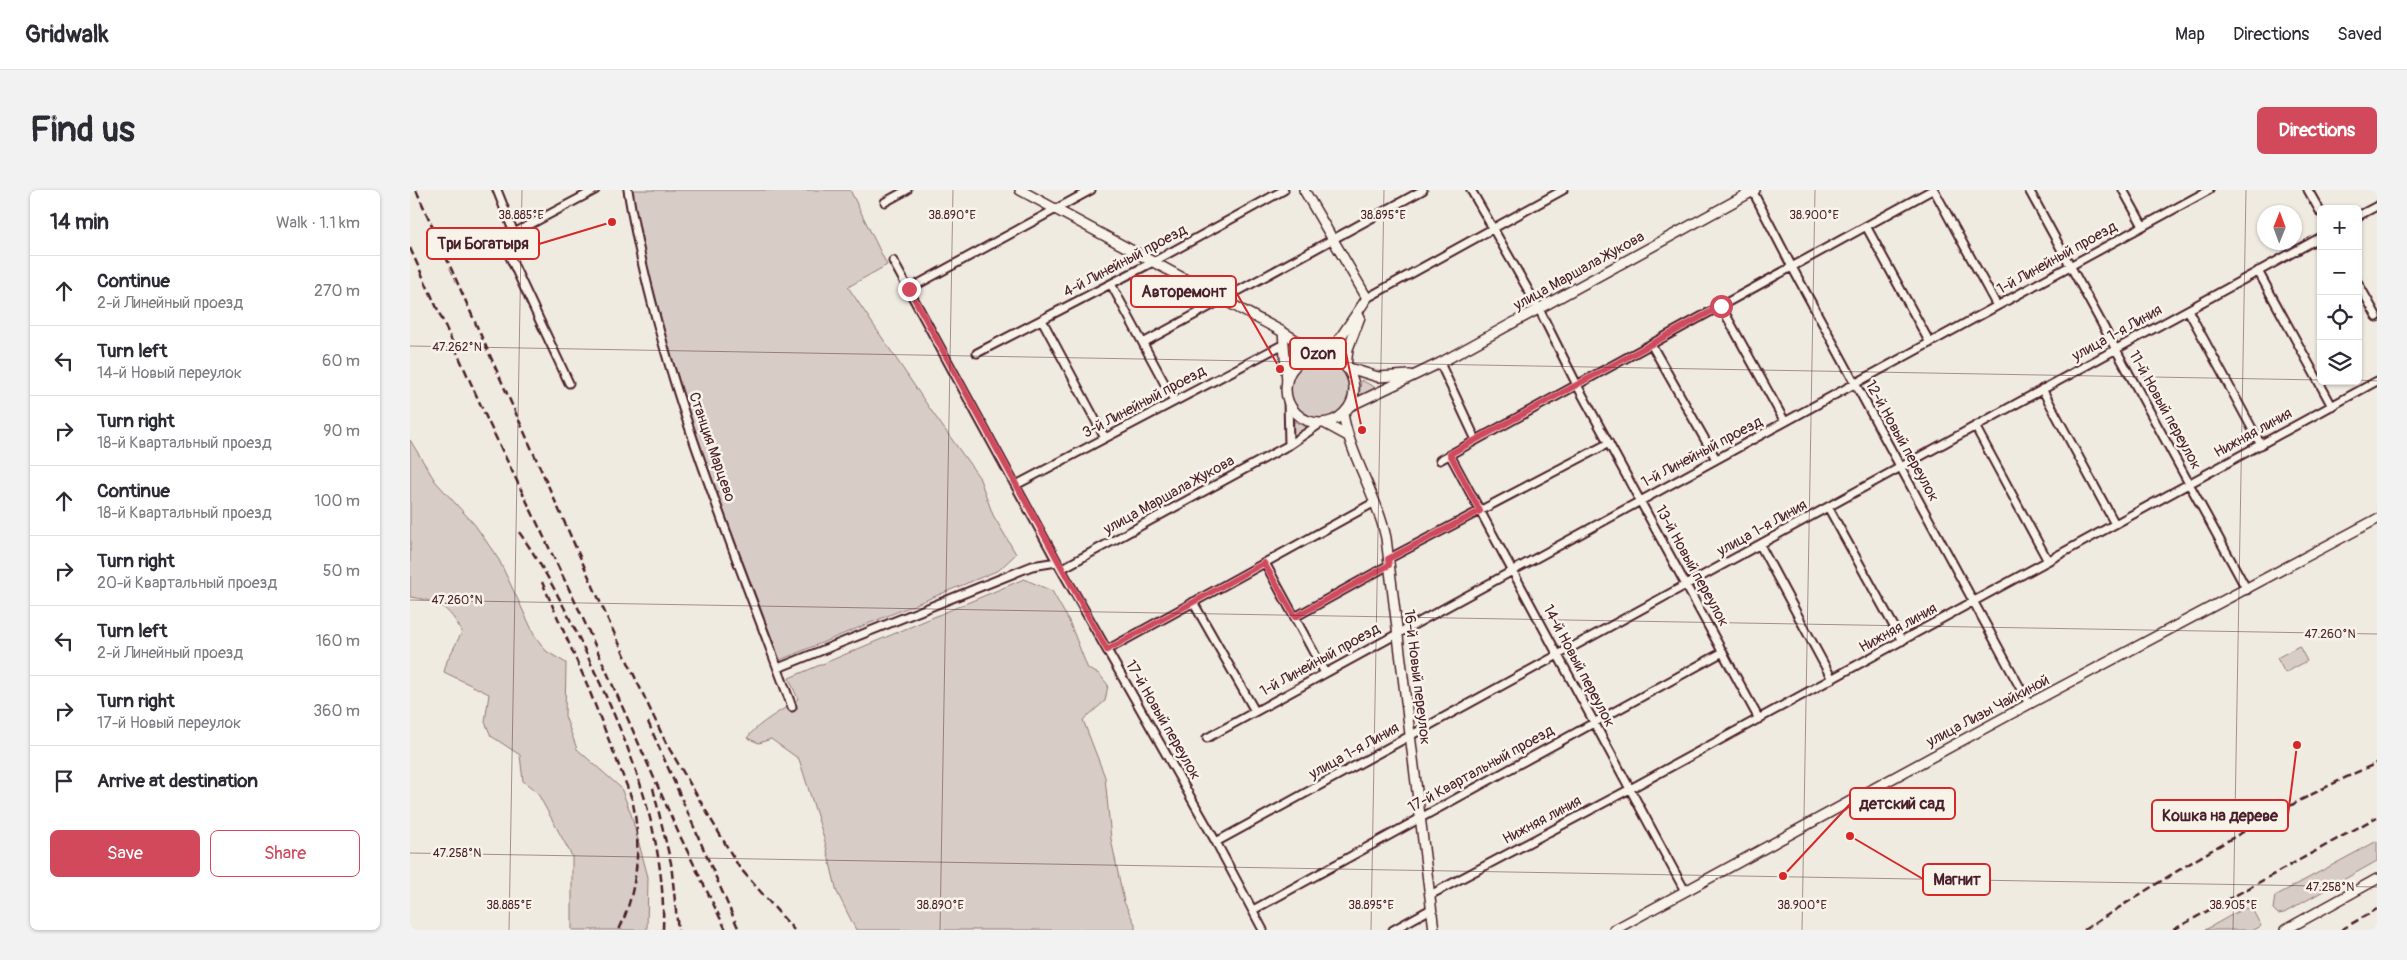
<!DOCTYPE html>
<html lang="en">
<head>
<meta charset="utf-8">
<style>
  body { margin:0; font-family:Pangolin,sans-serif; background:#f2f2f3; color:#2b2b33 }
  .controls { position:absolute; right:15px; top:15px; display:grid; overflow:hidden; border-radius:8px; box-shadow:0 1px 4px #0004 }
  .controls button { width:45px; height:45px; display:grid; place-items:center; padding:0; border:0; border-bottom:1px solid #e1e1e2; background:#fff; color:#2b2b33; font:25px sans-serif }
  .compass { position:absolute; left:1847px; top:15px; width:45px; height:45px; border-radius:50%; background:#fff; box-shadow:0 1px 4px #0004; rotate:1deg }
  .stop { position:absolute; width:15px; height:15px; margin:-11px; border:4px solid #d1495b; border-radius:50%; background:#fff }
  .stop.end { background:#d1495b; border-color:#fff; box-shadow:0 1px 5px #0008 }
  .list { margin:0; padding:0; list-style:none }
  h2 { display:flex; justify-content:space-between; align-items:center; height:65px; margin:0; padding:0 20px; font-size:21px }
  h2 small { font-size:16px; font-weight:400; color:#7c7c81 }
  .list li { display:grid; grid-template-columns:32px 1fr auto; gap:15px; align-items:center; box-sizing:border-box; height:70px; padding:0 20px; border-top:1px solid #e1e1e2 }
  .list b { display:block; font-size:19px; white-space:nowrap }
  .list p { margin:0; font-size:16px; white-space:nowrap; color:#7c7c81 }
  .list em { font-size:16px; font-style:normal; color:#7c7c81 }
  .actions { display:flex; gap:10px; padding:15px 20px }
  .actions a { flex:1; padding:11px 0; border:1px solid #d1495b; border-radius:8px; text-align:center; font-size:18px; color:#d1495b }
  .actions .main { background:#d1495b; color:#fff }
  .icon { flex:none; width:28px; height:28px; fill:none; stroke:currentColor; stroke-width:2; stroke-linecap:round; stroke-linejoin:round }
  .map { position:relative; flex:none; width:1967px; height:740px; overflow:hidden; border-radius:8px }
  header { display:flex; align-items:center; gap:30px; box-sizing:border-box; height:70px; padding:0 25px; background:#fff; border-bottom:1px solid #e1e1e2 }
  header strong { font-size:24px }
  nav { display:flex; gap:28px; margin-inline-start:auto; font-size:18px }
  .intro { display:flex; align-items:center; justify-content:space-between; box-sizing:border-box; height:120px; padding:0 30px }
  h1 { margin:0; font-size:35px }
  .button { padding:12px 22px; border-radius:8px; background:#d1495b; color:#fff; font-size:18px; font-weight:700 }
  main { display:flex; gap:30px; padding:0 30px }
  aside { flex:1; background:#fff; border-radius:8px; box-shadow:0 1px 4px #0004 }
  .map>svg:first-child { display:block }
  .green { fill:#d8cdc6; stroke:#917678 }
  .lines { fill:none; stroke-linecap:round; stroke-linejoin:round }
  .minor-casing { stroke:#4a1f2b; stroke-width:11 }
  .tertiary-casing { stroke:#4a1f2b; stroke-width:12 }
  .secondary-casing { stroke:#4a1f2b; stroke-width:12 }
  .minor { stroke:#f7f3e8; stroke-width:7 }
  .tertiary { stroke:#f7f3e8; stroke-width:9 }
  .secondary { stroke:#f7f3e8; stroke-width:9 }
  .rail { stroke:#4a1f2b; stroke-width:2.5; stroke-dasharray:8 4; stroke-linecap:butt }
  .route { stroke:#d1495b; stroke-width:6 }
  .ticks { fill:none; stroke:#4a1f2b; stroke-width:1; stroke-opacity:0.45 }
  .labels { text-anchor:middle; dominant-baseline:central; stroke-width:5; stroke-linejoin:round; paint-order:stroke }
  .street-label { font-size:15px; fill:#4a1f2b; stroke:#f7f3e8 }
  .ticks-label { font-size:12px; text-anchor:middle; fill:#4a1f2b; stroke:#f7f3e8; stroke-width:5; stroke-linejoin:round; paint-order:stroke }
  .leader { fill:none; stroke:#d62828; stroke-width:2 }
  .callout-dot { fill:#d62828; stroke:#f7f3e8; stroke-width:2 }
  .callout { fill:#f7f3e8; stroke:#d62828; stroke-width:2 }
  .callout-label { font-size:16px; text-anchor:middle; font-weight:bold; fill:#4a1f2b }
</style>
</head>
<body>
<header>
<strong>Gridwalk</strong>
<nav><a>Map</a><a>Directions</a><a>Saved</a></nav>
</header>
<div class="intro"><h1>Find us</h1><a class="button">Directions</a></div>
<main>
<aside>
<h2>14 min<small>Walk · 1.1 km</small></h2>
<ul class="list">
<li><svg class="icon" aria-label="ahead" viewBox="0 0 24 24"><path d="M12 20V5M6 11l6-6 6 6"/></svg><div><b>Continue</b><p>2-й Линейный проезд</p></div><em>270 m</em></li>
<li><svg class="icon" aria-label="left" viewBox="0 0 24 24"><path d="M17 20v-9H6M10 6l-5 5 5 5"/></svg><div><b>Turn left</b><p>14-й Новый переулок</p></div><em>60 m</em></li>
<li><svg class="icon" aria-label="right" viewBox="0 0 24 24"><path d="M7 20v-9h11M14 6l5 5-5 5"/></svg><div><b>Turn right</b><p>18-й Квартальный проезд</p></div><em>90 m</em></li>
<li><svg class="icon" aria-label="ahead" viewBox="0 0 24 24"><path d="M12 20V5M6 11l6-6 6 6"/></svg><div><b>Continue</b><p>18-й Квартальный проезд</p></div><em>100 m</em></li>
<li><svg class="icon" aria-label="right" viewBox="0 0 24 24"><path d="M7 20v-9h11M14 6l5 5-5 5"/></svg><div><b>Turn right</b><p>20-й Квартальный проезд</p></div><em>50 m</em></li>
<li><svg class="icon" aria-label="left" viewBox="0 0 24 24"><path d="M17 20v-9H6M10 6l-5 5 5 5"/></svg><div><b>Turn left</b><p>2-й Линейный проезд</p></div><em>160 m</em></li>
<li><svg class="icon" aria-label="right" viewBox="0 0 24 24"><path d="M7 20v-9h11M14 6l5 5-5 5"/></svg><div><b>Turn right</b><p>17-й Новый переулок</p></div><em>360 m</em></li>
<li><svg class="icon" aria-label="arrive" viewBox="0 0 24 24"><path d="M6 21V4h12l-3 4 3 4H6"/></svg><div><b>Arrive at destination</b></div></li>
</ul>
<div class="actions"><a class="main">Save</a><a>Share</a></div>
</aside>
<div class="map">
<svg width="1967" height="740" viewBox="0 0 1967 740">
  <rect width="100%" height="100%" fill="#f0ebe0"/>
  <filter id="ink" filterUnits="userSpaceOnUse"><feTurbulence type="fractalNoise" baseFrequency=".02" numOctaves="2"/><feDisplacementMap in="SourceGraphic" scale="10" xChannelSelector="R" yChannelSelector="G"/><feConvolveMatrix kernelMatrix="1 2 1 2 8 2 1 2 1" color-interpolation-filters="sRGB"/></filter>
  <g filter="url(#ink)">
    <path class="green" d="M217,0H440L477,75L438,97L520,219L569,287L583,325L606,364L589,380L370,470L286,247L258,154Z
      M878,150L896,160L880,171Z
      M881 199a29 29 0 1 1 58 0a29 29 0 1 1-58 0Z
      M951,190L968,199L949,208Z
      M884,231L897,238L883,246Z
      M0,250L25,291L65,335L89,370L125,446L136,461L156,473L155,526L167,559L211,598L221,624L238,687L237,740H162V666L127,602L113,591L110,565L81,546L75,532L79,504L34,482L37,471L52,442C39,417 29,411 0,407Z
      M614,389L642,401L659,431L678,479L689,484L698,495L695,511L673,530L695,587L701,649L714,712L725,734V740H446L427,702L414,648L389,569L361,549L349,553L337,548C350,531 371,522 388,509L379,488Z
      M1889,456L1897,471L1875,483L1867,468Z
      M1967,651V671L1874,723L1868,724L1863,719L1865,706Z
      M1834,718L1842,719L1851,736L1844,740H1795Z"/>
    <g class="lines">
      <g class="minor-casing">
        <path id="minor" d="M87,0L104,43
          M218,0C247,179 320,348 382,517
          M1061,0L1129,119L1167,195L1349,529
          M1342,0L1382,77L1619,514
          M1524,0L1587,116
          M1619,0L1837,400
          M1713,0L1733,36
          M1898,0L1911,23
          M475,12L497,0
          M1948,26L1967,16
          M1456,36L1520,153
          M92,50L159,193
          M84,55L104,43L185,0
          M483,71L651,379L806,652L853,740
          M1848,81L1922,216
          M1948,93L1967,127
          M701,94L764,211
          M499,99L681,0
          M957,108L1153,0
          M1311,116L1375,232
          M1778,120L1851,255
          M632,130L695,248
          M733,153L1013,0
          M1241,154L1306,269
          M567,163L743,72L874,0
          M1030,173L1066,250
          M1632,199L1705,334
          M878,210L879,255
          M1565,236L1638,371
          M1040,265L1275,701
          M1030,270L1522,0
          M606,295L870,156L874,159
          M1418,317L1492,451
          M1350,355L1422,489
          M978,369L1199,253
          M855,373L915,483
          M651,379L879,255L911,233
          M783,412L845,521
          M885,427L979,375
          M697,460L965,312
          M368,478L622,376L647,372
          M797,548L1799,0
          M806,652L1911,47
          M1020,705L1220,599L1967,191
          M843,720L1313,462
          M983,740L1021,719"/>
      </g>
      <g class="tertiary-casing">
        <path id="tertiary" d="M610,0L873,142L910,165L926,154L957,108
          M894,0L957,108
          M873,142L877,191
          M936,177L938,159L950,127"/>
      </g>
      <g class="secondary-casing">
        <path id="secondary" d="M876 199a34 34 0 1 1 68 0a34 34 0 1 1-68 0Z
          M936,177L968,187L1000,185
          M940,216L1030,173L1345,0
          M933,224C941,268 967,305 976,348L1024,740
          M914,233L936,245
          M1204,740L1619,514L1967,329
          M1875,740L1967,689"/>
      </g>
      <use href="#minor" class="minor"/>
      <use href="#tertiary" class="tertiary"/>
      <use href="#secondary" class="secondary"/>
      <path class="rail" d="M6,0L200,434L256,553L329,677L384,740
        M0,58L77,229L171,424L269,644L316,740
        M109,342C140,386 161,430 183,478C222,561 256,647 253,740
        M132,392L176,492L222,609C232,653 228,699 209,740
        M238,532L329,740
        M243,598L261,673L268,740
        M1674,740C1769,679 1864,619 1967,573
        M1763,740L1967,627
        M1931,740L1967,719"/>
    </g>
  </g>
  <g class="lines" filter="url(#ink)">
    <path class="route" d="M499,99L697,460L854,373L885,427L979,375L978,369L1070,321L1040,264L1311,116"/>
  </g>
  <path class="ticks" d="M0,156L1911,190M1948,190L1967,191M0,410L1967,444M0,663L1967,697M99,740L112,0M530,740L543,0M961,740L974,0M1392,740L1405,0M1823,740L1836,0"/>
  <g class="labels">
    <g class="street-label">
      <text transform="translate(1647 68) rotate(-29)">1-й Линейный проезд</text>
      <text transform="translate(715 71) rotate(-28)">4-й Линейный проезд</text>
      <text transform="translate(1169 81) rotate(-29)">улица Маршала Жукова</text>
      <text transform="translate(1707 143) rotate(-29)">улица 1-я Линия</text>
      <text transform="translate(734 212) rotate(-28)">3-й Линейный проезд</text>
      <text transform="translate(1755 220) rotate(61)">11-й Новый переулок</text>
      <text transform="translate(1843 243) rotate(-29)">Нижняя линия</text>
      <text transform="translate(1492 251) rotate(61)">12-й Новый переулок</text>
      <text transform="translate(302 257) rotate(71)">Станция Марцево</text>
      <text transform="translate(1292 262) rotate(-28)">1-й Линейный проезд</text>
      <text transform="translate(759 305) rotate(-29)">улица Маршала Жукова</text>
      <text transform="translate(1352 338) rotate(-29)">улица 1-я Линия</text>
      <text transform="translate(1282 376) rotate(61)">13-й Новый переулок</text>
      <text transform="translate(1488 438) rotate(-29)">Нижняя линия</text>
      <text transform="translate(910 470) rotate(-29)">1-й Линейный проезд</text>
      <text transform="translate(1169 476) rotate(62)">14-й Новый переулок</text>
      <text transform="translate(1007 487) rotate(83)">16-й Новый переулок</text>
      <text transform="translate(1578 521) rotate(-28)">улица Лизы Чайкиной</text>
      <text transform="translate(753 530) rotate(60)">17-й Новый переулок</text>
      <text transform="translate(944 561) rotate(-29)">улица 1-я Линия</text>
      <text transform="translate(1071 579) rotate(-29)">17-й Квартальный проезд</text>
      <text transform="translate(1132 630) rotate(-28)">Нижняя линия</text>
    </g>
  </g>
  <g class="ticks-label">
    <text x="111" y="29">38.885°E</text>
    <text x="542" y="29">38.890°E</text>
    <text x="973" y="29">38.895°E</text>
    <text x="1404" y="29">38.900°E</text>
    <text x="47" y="161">47.262°N</text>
    <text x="47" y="414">47.260°N</text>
    <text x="1920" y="448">47.260°N</text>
    <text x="47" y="667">47.258°N</text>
    <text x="1920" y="701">47.258°N</text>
    <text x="99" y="719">38.885°E</text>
    <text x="530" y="719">38.890°E</text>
    <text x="961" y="719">38.895°E</text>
    <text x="1392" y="719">38.900°E</text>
    <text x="1823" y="719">38.905°E</text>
  </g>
  <path class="leader" d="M202 32L129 54M870 179L826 102M952 240L936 163M1373 686L1440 614M1887 555L1878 625M1440 646L1513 689"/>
  <g class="callout-dot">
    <circle cx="202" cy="32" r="5"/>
    <circle cx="870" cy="179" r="5"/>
    <circle cx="952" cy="240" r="5"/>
    <circle cx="1373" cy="686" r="5"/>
    <circle cx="1887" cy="555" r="5"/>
    <circle cx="1440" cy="646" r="5"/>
  </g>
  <g class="callout">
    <rect x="17" y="38" width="112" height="31" rx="5"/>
    <rect x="721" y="86" width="105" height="31" rx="5"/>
    <rect x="880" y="148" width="56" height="31" rx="5"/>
    <rect x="1440" y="598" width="105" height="31" rx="5"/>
    <rect x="1742" y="610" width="136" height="31" rx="5"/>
    <rect x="1513" y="674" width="67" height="31" rx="5"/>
  </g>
  <g class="callout-label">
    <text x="73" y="59">Три Богатыря</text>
    <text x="774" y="107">Авторемонт</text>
    <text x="908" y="169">Ozon</text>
    <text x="1492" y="619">детский сад</text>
    <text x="1810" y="631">Кошка на дереве</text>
    <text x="1547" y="695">Магнит</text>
  </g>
</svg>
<div class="controls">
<button>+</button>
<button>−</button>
<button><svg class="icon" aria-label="locate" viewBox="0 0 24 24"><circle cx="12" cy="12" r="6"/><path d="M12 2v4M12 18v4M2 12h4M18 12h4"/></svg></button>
<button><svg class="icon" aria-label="layers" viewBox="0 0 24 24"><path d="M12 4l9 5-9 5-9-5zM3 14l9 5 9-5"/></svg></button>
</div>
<svg class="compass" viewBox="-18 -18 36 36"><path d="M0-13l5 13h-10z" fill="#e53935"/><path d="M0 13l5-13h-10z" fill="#7c7c81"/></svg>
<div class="stop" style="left:1311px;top:116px"></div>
<div class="stop end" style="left:499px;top:99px"></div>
</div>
</main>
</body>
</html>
